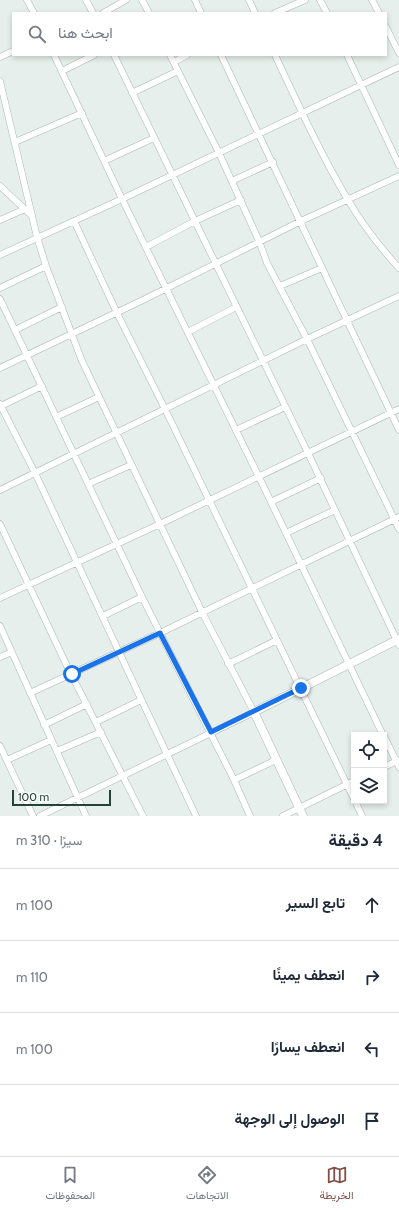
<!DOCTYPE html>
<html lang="ar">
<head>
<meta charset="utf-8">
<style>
  body { margin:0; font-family:Cabin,Vazirmatn,sans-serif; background:#f6f6f7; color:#1f2937; direction:rtl }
  .controls { position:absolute; right:12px; bottom:12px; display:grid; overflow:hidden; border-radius:0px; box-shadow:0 2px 6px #0003 }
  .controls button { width:36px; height:36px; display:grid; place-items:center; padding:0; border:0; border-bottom:1px solid #e0e1e3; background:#fff; color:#1f2937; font:20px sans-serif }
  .scale { position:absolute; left:12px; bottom:10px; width:99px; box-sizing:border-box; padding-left:4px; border:2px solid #24423a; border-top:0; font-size:11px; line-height:14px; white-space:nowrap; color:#24423a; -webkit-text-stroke:3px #f7fbf9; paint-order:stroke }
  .stop { position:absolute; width:12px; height:12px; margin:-9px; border:3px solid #1a73e8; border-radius:50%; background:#fff }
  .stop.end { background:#1a73e8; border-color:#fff; box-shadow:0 1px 4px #0008 }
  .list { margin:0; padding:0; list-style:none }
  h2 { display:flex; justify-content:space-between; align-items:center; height:52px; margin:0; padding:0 16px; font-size:17px }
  h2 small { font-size:13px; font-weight:400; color:#747a83 }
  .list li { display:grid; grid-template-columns:26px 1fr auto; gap:12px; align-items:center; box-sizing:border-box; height:72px; padding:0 16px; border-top:1px solid #e0e1e3 }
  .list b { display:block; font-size:15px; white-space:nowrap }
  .list em { font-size:13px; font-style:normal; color:#747a83 }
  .icon { flex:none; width:22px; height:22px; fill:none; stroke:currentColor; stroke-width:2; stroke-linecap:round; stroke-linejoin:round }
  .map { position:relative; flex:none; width:399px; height:816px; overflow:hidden; direction:ltr }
  .search { position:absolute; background:#fff; box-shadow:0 2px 6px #0003; left:12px; right:12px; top:12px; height:44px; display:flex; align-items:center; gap:10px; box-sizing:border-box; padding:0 14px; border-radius:0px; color:#747a83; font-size:15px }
  .sheet { height:340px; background:#fff }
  nav { display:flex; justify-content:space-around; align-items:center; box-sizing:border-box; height:56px; border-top:1px solid #e0e1e3; background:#fff; font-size:11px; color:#747a83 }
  nav a { display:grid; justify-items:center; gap:2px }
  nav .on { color:#7f5249 }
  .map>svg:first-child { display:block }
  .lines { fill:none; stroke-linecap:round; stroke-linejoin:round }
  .minor-casing { stroke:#a8b8b2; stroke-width:7 }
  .tertiary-casing { stroke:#a8b8b2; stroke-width:9 }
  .minor { stroke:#fff; stroke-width:6 }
  .tertiary { stroke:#fff; stroke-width:8 }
  .route { stroke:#1a73e8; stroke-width:5 }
</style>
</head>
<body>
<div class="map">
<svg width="399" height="816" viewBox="0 0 399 816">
  <rect width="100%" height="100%" fill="#e6efeb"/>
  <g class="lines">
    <g class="minor-casing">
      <path id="minor" d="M27,0L34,13
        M86,0L93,13
        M142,0L149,13
        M195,0L201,13
        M249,0L255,13
        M320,0L327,13
        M372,0L379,13
        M103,13L126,0
        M275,13L305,0
        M386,27L399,53
        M54,55L122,199L259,477L383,735
        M114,55L308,453L399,645
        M170,55L219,153L259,241L267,263L307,339L399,529
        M221,55L399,430
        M275,55C298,104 320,153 348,200C362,224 380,247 399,268
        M347,55L399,165
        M0,57L13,51
        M174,62L187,55
        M62,71L94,55
        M0,81L37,237L46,266L82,361L202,612L254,712L40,816
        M132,93L178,71
        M15,142L82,113
        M104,161L154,138
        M232,181L273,162
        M0,186L31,215
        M0,220L25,209
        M74,221L117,313L165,409L354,799
        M146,247L195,221L241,200
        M0,255L122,199L399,67
        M280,286L322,268
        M0,288L46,266
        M0,299L142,597L234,780L250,816
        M15,330L62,307
        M188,332L236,307
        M0,368L143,300L301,221L399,176
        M0,404L35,473L196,816
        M1,406L42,386
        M56,417L99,397
        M236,430L285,407
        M88,484L131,465
        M0,490L307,339L399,296
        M271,502L321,478
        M0,524L67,666L143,816
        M286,533L335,510
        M0,598L160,524L399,409
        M103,616L142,597
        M0,626L86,816
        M0,657L12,652
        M228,664L277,640
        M30,693L160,633L399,517
        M96,722L141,700
        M44,725L87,704
        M384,736L399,767
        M0,746L33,816
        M57,751L101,732
        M7,760L51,740
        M384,767L399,760
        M234,780L276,760
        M355,801L362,816
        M283,816L354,781"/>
    </g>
    <g class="tertiary-casing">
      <path id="tertiary" d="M303,816L254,712L399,639"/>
    </g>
    <use href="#minor" class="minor"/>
    <use href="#tertiary" class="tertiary"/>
  </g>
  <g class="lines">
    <path class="route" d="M72,674L160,633L211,732L301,688"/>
  </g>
</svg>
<div class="controls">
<button><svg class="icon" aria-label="locate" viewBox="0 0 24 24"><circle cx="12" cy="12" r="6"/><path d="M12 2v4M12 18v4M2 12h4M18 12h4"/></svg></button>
<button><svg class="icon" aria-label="layers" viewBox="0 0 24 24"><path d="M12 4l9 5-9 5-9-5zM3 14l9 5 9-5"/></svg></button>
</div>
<div class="scale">100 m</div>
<div class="stop" style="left:72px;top:674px"></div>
<div class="stop end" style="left:301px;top:688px"></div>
<div class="search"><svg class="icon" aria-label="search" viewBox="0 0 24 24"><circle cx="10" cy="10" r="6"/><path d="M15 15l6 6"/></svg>ابحث هنا</div>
</div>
<section class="sheet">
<h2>4 دقيقة<small>سيرًا · 310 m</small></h2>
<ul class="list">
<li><svg class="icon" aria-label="ahead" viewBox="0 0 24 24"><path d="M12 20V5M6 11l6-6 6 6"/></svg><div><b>تابع السير</b></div><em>100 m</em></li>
<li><svg class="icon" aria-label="right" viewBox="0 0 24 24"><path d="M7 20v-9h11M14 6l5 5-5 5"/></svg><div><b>انعطف يمينًا</b></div><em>110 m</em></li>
<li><svg class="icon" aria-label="left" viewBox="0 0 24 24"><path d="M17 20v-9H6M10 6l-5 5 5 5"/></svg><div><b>انعطف يسارًا</b></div><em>100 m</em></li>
<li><svg class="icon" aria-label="arrive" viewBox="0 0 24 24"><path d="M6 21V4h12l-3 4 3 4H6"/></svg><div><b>الوصول إلى الوجهة</b></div></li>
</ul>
</section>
<nav>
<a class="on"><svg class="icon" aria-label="map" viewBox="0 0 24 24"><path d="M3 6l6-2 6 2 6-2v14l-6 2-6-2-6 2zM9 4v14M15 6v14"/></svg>الخريطة</a>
<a><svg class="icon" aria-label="directions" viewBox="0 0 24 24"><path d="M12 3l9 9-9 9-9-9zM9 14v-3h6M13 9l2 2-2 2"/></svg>الاتجاهات</a>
<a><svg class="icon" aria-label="saved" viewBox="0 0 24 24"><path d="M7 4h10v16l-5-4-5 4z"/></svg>المحفوظات</a>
</nav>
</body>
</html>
